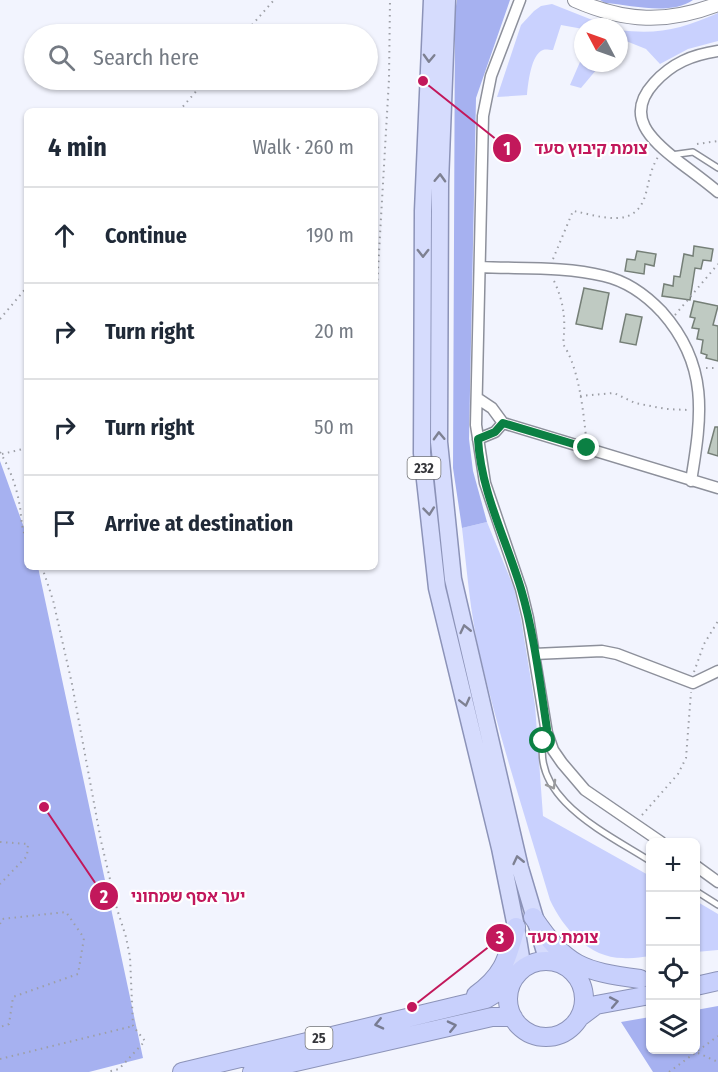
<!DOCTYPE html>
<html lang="en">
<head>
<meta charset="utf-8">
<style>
  body { margin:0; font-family:"Fira Sans Condensed","Noto Sans Hebrew",sans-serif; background:#f2f2f3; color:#1f2937 }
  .controls { position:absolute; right:18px; bottom:18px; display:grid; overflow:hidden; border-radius:9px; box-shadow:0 2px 4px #0004 }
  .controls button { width:54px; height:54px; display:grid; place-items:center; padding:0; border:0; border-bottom:2px solid #e0e1e3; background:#fff; color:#1f2937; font:30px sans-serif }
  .compass { position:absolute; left:574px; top:18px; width:54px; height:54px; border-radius:50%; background:#fff; box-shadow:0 2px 4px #0004; rotate:311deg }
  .stop { position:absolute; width:18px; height:18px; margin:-14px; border:4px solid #0b8043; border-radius:50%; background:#fff }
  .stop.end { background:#0b8043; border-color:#fff; box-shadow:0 2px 6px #0008 }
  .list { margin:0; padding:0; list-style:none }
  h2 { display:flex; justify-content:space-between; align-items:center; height:78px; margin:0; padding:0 24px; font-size:26px }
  h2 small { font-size:20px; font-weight:400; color:#747a83 }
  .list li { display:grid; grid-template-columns:39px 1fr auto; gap:18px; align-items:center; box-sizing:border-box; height:96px; padding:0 24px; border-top:2px solid #e0e1e3 }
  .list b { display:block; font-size:22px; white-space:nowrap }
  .list em { font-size:20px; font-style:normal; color:#747a83 }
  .icon { flex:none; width:33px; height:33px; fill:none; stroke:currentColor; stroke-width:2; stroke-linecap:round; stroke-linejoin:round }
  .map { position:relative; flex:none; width:718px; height:1072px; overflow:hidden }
  .search { position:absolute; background:#fff; box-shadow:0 2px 4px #0004; left:24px; top:24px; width:354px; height:66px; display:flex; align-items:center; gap:15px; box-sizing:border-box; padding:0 21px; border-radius:33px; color:#747a83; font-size:22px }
  .panel { position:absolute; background:#fff; box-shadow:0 2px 4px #0004; left:24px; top:108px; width:354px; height:462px; border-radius:9px }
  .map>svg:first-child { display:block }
  .green { fill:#c9d1fe }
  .forest { fill:#a6b1f0 }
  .building { fill:#bfcac2; stroke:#757f77; stroke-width:1.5 }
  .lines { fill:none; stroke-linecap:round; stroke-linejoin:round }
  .service-casing { stroke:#8d909b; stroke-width:8 }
  .minor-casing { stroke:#8d909b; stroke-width:13 }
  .tertiary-casing { stroke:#8d909b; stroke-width:16 }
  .primary-casing { stroke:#8c93b8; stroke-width:19 }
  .trunk-casing { stroke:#8c93b8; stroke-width:20 }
  .path { stroke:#9d9fa6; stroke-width:2; stroke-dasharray:1.5 4.5; stroke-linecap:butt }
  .service { stroke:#fff; stroke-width:5 }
  .minor { stroke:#fff; stroke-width:10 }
  .tertiary { stroke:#fff; stroke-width:14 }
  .primary { stroke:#d6dcfd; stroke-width:16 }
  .trunk { stroke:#c8d0fc; stroke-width:18 }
  .oneway { stroke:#7e8192 }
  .oneway2 { stroke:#9a9b9d }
  .oneway3 { stroke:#787c92 }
  .route { stroke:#0b8043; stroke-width:8 }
  .labels { text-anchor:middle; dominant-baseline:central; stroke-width:4.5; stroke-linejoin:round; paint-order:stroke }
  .shield { fill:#fff; stroke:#727376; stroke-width:1.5 }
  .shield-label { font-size:14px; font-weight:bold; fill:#36373b }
  .leader { fill:none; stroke:#c2185b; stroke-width:2 }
  .callout-dot { fill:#c2185b; stroke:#fff; stroke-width:2 }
  .mark-label { font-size:18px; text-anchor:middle; font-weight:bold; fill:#fff }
  .callout-label { font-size:16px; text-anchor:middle; font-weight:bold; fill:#c2185b; stroke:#fff; stroke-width:4.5; stroke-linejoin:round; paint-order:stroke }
</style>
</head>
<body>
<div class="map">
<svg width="718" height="1072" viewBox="0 0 718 1072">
  <rect width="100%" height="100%" fill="#f2f4fe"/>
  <path class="green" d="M552,4L610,27H583V29L561,25L553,50C549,50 546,49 543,50C531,54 528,84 527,95L497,97L521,25L534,11L541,6Z
    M718,13V41L688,49L660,64L646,49L626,41L619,47V30C658,35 682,29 718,13Z
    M583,55V63H602L581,88L570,85Z
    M487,522L514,588L521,619L535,705L543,816L650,876V956C641,957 632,959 623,958C589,958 563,928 550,900C526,819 499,737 480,655C470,613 467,570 462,528Z
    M696,901L718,914V950L696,952Z"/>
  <path class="forest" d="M457,0H510L476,98L469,439L473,471L487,522L462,528L453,468L455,12Z
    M600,0H693C670,16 632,5 605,3Z
    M0,461L27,536V567H38L143,1058L89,1072H0Z
    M718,1006V1072H653L621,1022L650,1017V1050H696V1010Z"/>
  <path class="building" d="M694,246L713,249L711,261L703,260L701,269L695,268L690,300L662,296L664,284L673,286L674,276L680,277L684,254L693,256Z
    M637,251L656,254L654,266L645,264L644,274L625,271L627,259L635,260Z
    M584,288L609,293L602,329L576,324Z
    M694,301L718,306L713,325L718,326V361L706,358L707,355L701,353L703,340L697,339L699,329L692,328L695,318L690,317Z
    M626,314L642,317L636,345L620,342Z
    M715,427H718V456L708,453Z"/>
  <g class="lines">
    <g class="service-casing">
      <path id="service" d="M671,155L693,152L718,168
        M545,734C526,797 608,834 650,861
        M696,891L718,905"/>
    </g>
    <g class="minor-casing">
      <path id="minor" d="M520,0L491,76L483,116L476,425L485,483L521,589L528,618L547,733L553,750L562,763L585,790L661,842
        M718,51C692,55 672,63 654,83C624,116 651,140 678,161C691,171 705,181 718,192
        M480,267C521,269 564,266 604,276C626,281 646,295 662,312C709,365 702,415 691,481
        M477,398L492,408L503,423L495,432L478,439
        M503,423L718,488
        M534,654L602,651L617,654L693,683L718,671
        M696,866L718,882"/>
    </g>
    <g class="tertiary-casing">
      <path id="tertiary" d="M575,0C625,22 667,24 718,4"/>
    </g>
    <g class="primary-casing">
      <path id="primary" d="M432,0L423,211L422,453L437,588L500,848L516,927L521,957L516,976
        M447,0L440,183L439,442L453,579L520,868L545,952L554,962"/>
    </g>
    <g class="trunk-casing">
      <path id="trunk" d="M533,917C567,967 582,971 640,979
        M508 999a38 38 0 1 1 76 0a38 38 0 1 1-76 0Z
        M696,986L718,981
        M476,995C504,975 507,959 516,927
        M580,1017L596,1005L650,995
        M182,1072L486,999L511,984
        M252,1072L492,1017H513"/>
    </g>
    <path class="path" d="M244,34L274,0
      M179,111L206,80
      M697,144L718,141
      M553,259L573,211C601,216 636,231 646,193C649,181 651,168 658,157
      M554,281C564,302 566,321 563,344C579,368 583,409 586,437
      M675,315L718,264
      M0,319L27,287
      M375,322L389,79L390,0
      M706,368H718
      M580,396L614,393L635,403L666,409L688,410
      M0,452C9,467 16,485 19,502C22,515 20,527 27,539
      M2,454L27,448
      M42,567L53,600L72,684L101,841L117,909L126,937L130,957L133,1026L145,1041L119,1069L107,1072
      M694,672L704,644L718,621
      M642,815L678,774L686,758L691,692
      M0,842L28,844L27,856L0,884
      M0,924L2,919L66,912L84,938L78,974L13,997L9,1024L0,1027
      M698,1053L718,1062
      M0,1059L133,1026
      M669,1072L718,1036"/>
    <use href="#service" class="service"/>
    <use href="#minor" class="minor"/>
    <use href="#tertiary" class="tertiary"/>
    <use href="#primary" class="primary"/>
    <use href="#trunk" class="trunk"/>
  </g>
  <defs><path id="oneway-chevron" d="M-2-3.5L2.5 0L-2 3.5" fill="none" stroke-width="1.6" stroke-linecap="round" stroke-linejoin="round" transform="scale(1.5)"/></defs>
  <g class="oneway">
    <use href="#oneway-chevron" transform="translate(429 58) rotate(92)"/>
    <use href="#oneway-chevron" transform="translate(440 178) rotate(-88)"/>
    <use href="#oneway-chevron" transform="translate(423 253) rotate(90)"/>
    <use href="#oneway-chevron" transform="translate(439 436) rotate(-92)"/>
    <use href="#oneway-chevron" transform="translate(429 511) rotate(84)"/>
    <use href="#oneway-chevron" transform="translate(465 629) rotate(-103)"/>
    <use href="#oneway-chevron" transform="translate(465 702) rotate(76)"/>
    <use href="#oneway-chevron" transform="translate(518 860) rotate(-103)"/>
  </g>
  <use class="oneway2" href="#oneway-chevron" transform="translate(552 785) rotate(61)"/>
  <g class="oneway3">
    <use href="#oneway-chevron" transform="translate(614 1002) rotate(-11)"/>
    <use href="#oneway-chevron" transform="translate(379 1024) rotate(167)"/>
    <use href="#oneway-chevron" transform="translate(452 1026) rotate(-13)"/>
  </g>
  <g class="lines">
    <path class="route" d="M543,741L547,729C540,683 534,633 521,589C506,539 481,492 478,439L495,432L503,423L587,448"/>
  </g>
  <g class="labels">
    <g class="shield">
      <rect x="407.5" y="457" width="33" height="22" rx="4.5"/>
      <rect x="305.5" y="1027" width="27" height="22" rx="4.5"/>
    </g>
    <g class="shield-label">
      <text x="424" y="468">232</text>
      <text x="319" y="1038">25</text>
    </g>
  </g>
  <path class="leader" d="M423 81L507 148M44 807L104 896M412 1007L500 938"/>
  <g class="callout-dot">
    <circle cx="423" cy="81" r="6"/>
    <circle cx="44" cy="807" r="6"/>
    <circle cx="412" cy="1007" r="6"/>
    <circle cx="507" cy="148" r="15"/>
    <circle cx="104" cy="896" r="15"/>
    <circle cx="500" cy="938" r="15"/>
  </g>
  <g class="mark-label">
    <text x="507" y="155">1</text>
    <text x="104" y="903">2</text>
    <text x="500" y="944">3</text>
  </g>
  <g class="callout-label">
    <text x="591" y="154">צומת קיבוץ סעד</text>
    <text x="188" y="902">יער אסף שמחוני</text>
    <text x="563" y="943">צומת סעד</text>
  </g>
</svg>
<div class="controls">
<button>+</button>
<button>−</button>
<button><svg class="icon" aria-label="locate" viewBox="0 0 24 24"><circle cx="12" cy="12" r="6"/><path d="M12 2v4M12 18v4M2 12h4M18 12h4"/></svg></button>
<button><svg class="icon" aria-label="layers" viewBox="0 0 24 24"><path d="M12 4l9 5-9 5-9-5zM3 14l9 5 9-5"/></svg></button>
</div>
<svg class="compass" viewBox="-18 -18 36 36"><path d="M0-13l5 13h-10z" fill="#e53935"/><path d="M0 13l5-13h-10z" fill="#747a83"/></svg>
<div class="stop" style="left:543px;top:741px"></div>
<div class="stop end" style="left:587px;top:448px"></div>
<div class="search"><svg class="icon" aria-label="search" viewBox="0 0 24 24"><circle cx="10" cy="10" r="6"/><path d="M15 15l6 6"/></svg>Search here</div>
<section class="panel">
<h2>4 min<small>Walk · 260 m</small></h2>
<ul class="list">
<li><svg class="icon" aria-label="ahead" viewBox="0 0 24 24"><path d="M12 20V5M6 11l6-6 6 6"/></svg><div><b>Continue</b></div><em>190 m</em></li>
<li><svg class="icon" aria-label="right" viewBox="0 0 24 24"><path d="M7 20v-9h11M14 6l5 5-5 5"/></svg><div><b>Turn right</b></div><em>20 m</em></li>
<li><svg class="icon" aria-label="right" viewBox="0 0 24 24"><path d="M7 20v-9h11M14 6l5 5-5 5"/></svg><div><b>Turn right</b></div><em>50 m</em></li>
<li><svg class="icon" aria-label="arrive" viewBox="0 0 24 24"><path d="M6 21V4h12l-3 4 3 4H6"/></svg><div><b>Arrive at destination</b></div></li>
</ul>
</section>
</div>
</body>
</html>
